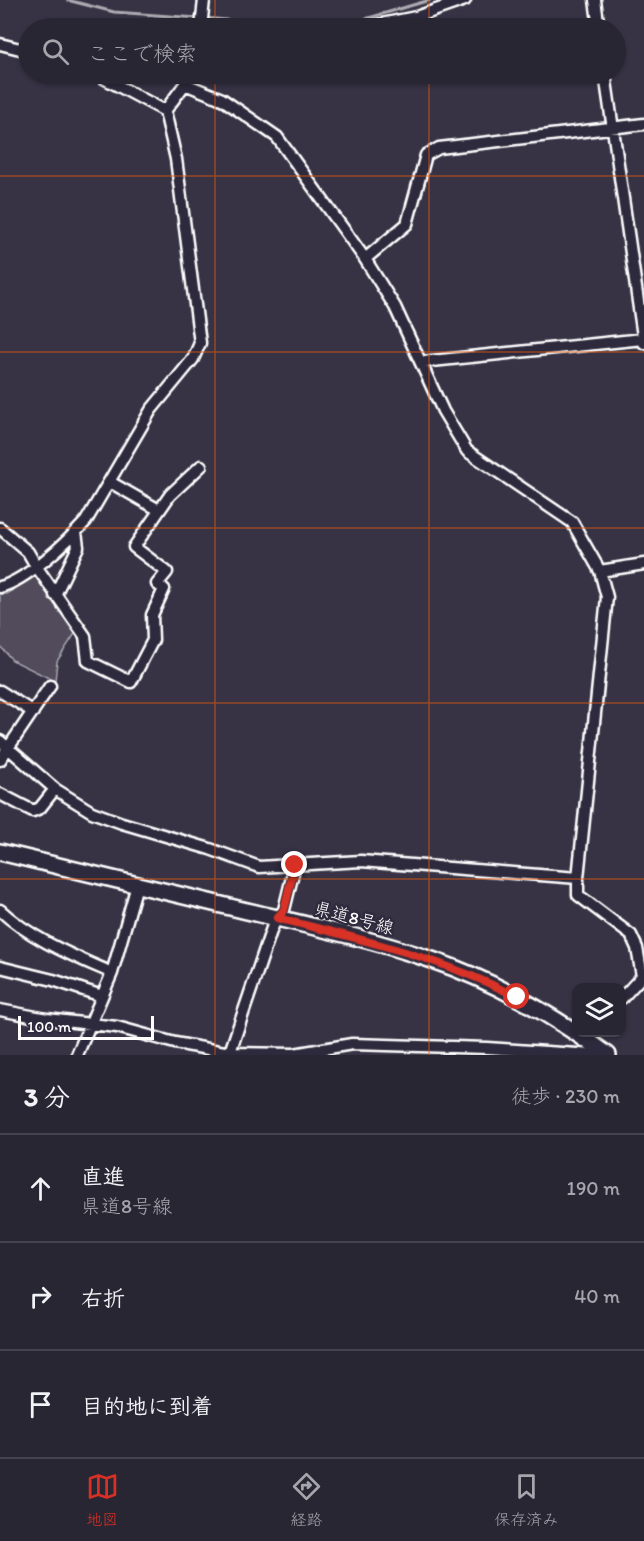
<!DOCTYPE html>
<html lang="ja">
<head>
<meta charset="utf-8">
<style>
  body { margin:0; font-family:Itim,"Klee One",sans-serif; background:#312e3c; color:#f1f3f6 }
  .controls { position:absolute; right:18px; bottom:18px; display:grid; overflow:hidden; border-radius:12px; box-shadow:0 2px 4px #0004 }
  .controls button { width:54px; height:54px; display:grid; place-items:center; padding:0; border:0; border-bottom:2px solid #45434f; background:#292634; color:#f1f3f6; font:30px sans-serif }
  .scale { position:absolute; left:18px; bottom:15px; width:136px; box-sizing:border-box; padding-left:6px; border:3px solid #fff; border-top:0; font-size:16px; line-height:21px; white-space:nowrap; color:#fff; -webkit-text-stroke:4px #2f2a3d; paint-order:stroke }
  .stop { position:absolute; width:18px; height:18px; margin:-14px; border:4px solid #d93025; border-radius:50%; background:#fff }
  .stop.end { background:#d93025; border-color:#fff; box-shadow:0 2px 6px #0008 }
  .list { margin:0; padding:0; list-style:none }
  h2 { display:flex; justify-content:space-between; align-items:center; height:78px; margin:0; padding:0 24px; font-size:26px }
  h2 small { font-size:20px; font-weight:400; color:#a5a5ac }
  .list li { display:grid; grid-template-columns:39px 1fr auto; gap:18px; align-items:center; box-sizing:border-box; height:108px; padding:0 24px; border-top:2px solid #45434f }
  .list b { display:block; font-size:22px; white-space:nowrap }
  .list p { margin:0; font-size:20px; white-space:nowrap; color:#a5a5ac }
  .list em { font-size:20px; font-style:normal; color:#a5a5ac }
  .icon { flex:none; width:33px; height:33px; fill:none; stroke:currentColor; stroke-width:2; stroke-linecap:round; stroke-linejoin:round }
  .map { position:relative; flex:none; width:644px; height:1055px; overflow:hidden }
  .search { position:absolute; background:#292634; box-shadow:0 2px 4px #0004; left:18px; right:18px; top:18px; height:66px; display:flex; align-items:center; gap:15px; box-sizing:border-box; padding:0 21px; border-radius:33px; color:#a5a5ac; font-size:22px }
  .sheet { height:402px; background:#292634 }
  nav { display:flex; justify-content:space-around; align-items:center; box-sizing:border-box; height:84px; border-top:2px solid #45434f; background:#292634; font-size:16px; color:#a5a5ac }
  nav a { display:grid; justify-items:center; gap:3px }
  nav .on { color:#d93025 }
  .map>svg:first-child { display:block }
  .green { fill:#514c5c; stroke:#a8a6ae; stroke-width:1.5 }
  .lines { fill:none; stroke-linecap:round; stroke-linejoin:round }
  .stream { stroke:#adabb2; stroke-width:3 }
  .street-casing { stroke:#fff; stroke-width:15 }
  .secondary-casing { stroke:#fff; stroke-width:20 }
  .street { stroke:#2f2a3d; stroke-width:10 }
  .secondary { stroke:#2f2a3d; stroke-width:15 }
  .route { stroke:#d93025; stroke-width:8 }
  .grid { fill:none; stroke:#e8590c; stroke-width:1.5; stroke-opacity:0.55 }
  .labels { text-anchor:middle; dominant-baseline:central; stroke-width:5; stroke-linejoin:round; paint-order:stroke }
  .street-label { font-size:18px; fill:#fff; stroke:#2f2a3d }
</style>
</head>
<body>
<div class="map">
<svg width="644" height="1055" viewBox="0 0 644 1055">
  <rect width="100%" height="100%" fill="#373345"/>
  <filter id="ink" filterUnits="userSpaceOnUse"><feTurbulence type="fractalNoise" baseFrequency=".0167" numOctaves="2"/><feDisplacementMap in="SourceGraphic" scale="12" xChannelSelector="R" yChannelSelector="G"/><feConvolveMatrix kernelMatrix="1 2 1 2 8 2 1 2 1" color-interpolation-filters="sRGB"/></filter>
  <g filter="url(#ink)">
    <path class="green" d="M36,575L78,629L57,661L55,681L12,660L0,646V594H7Z"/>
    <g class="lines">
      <path class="stream" d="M67,0L114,12L198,18
        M205,18L314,28L338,27L430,0"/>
      <g class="street-casing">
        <path id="street" d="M595,0L599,28
          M202,26L227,28
          M201,28L204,0
          M362,28L416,17L465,0
          M0,44L28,51
          M605,74L644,343
          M185,84L222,99L277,137L365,259L395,307L443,411L467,451L572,522L600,571L607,597L578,878V895L631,935L637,948L642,976
          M165,111L185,84L189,74
          M365,259L407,224L426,155L439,148L644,124
          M422,362L643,339
          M110,482L159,510
          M0,528L28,552L36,566L85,636L88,661L131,682L153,640L152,615L164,589L157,584L167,572L134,547L170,495L201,466
          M600,571L644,564
          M0,587C27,580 67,542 86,521L151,410L193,359L200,343L176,159L165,111L96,74
          M55,595L78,547L76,532
          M0,691L33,712
          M0,741L55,789L92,812L122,823L210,849L259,867L361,861L578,878
          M0,760L50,686
          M0,794L33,811L40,808L55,789
          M0,910C31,939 74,956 112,973
          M0,967L53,980L102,996
          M622,998L644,974
          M0,1010L47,1019L117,1027L175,1043L230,1053L294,1054L352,1044L487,1048L593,1055L600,1049
          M77,1055L112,973L137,885
          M229,1055L272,928L277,918L284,910L295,865"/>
      </g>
      <g class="secondary-casing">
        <path id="secondary" d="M0,852C77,870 153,889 230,907C297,923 366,937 432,960C495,981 554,1016 608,1055"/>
      </g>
      <use href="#street" class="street"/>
      <use href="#secondary" class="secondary"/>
    </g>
  </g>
  <g class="lines" filter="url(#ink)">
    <path class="route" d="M295,865L284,910L277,918C361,939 440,957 517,997"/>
  </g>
  <path class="grid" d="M215,0V28M429,0V28M215,74V1055M429,74V1055M0,176H644M0,352H644M0,528H644M0,703H644M0,879H644"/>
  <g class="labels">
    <g class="street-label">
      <text transform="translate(354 918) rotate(15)">県道8号線</text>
    </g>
  </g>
</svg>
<div class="controls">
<button><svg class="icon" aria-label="layers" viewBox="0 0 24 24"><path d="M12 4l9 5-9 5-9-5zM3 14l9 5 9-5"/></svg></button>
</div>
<div class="scale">100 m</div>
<div class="stop" style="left:517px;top:997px"></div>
<div class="stop end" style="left:295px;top:865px"></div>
<div class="search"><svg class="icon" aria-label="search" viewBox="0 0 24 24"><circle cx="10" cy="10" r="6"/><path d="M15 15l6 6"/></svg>ここで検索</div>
</div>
<section class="sheet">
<h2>3 分<small>徒歩 · 230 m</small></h2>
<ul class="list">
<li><svg class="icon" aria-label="ahead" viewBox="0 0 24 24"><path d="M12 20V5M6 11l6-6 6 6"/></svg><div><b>直進</b><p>県道8号線</p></div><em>190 m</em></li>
<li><svg class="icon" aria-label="right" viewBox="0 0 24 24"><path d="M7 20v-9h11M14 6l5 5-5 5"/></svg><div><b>右折</b></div><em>40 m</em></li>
<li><svg class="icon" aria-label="arrive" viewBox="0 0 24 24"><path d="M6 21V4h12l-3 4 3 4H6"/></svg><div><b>目的地に到着</b></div></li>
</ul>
</section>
<nav>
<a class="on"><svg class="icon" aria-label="map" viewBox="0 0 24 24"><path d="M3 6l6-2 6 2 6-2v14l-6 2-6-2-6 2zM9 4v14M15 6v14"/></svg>地図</a>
<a><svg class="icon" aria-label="directions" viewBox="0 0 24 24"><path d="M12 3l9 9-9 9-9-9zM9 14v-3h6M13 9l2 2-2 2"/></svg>経路</a>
<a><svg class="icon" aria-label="saved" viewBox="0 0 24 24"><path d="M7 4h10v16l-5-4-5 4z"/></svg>保存済み</a>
</nav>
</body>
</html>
